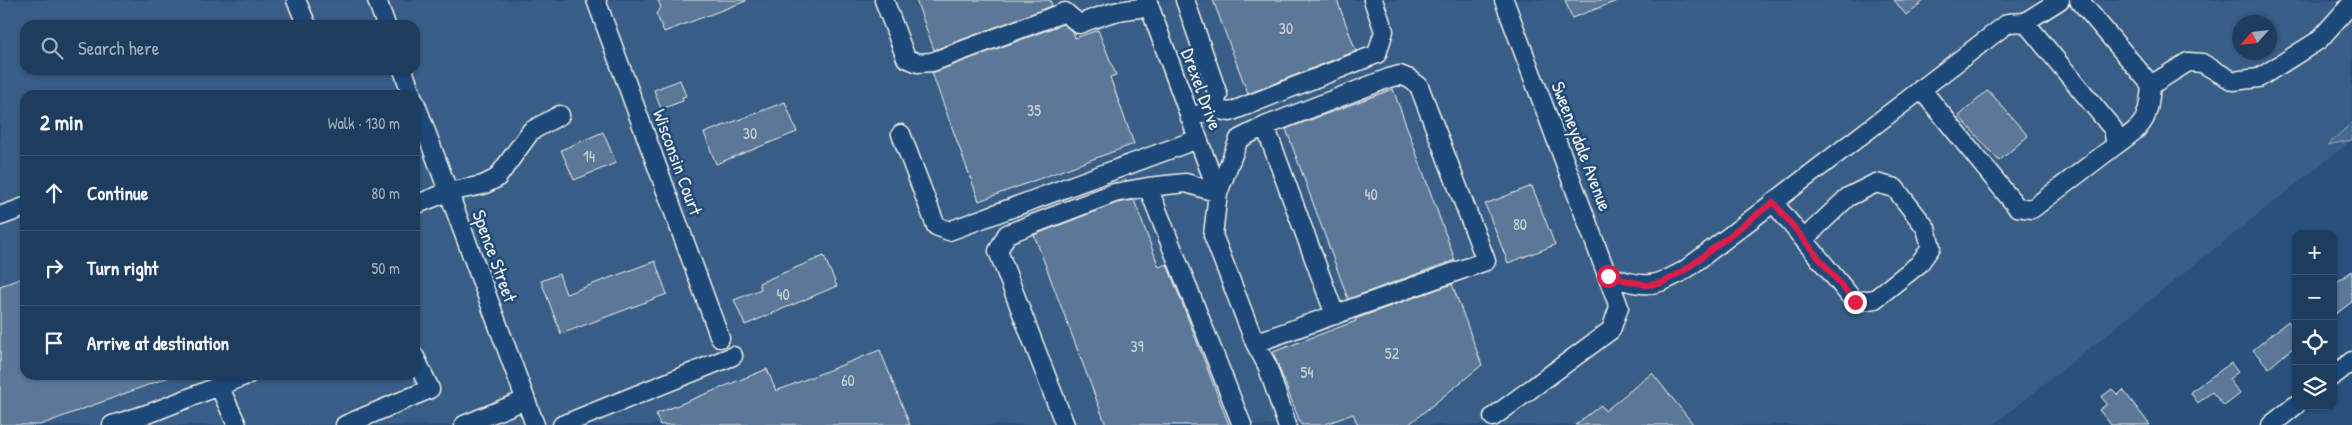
<!DOCTYPE html>
<html lang="en">
<head>
<meta charset="utf-8">
<style>
  body { margin:0; font-family:"Patrick Hand",sans-serif; background:#264464; color:#f1f3f6 }
  .controls { position:absolute; right:15px; bottom:15px; display:grid; overflow:hidden; border-radius:10px; box-shadow:0 1px 4px #0004 }
  .controls button { width:45px; height:45px; display:grid; place-items:center; padding:0; border:0; border-bottom:1px solid #3c5673; background:#1e3d5e; color:#f1f3f6; font:25px sans-serif }
  .compass { position:absolute; left:2232px; top:15px; width:45px; height:45px; border-radius:50%; background:#1e3d5e; box-shadow:0 1px 4px #0004; rotate:243deg }
  .stop { position:absolute; width:15px; height:15px; margin:-11px; border:4px solid #e11d48; border-radius:50%; background:#fff }
  .stop.end { background:#e11d48; border-color:#fff; box-shadow:0 1px 5px #0008 }
  .list { margin:0; padding:0; list-style:none }
  h2 { display:flex; justify-content:space-between; align-items:center; height:65px; margin:0; padding:0 20px; font-size:21px }
  h2 small { font-size:16px; font-weight:400; color:#a1aebc }
  .list li { display:grid; grid-template-columns:32px 1fr auto; gap:15px; align-items:center; box-sizing:border-box; height:75px; padding:0 20px; border-top:1px solid #3c5673 }
  .list b { display:block; font-size:19px; white-space:nowrap }
  .list em { font-size:16px; font-style:normal; color:#a1aebc }
  .icon { flex:none; width:28px; height:28px; fill:none; stroke:currentColor; stroke-width:2; stroke-linecap:round; stroke-linejoin:round }
  .map { position:relative; flex:none; width:2352px; height:425px; overflow:hidden }
  .search { position:absolute; background:#1e3d5e; box-shadow:0 1px 4px #0004; left:20px; top:20px; width:400px; height:55px; display:flex; align-items:center; gap:12px; box-sizing:border-box; padding:0 18px; border-radius:15px; color:#a1aebc; font-size:19px }
  .panel { position:absolute; background:#1e3d5e; box-shadow:0 1px 4px #0004; left:20px; top:90px; width:400px; height:290px; border-radius:15px }
  .map>svg:first-child { display:block }
  .built { fill:#375d86; fill-rule:evenodd }
  .green { fill:#45688e; stroke:#9cacbb }
  .building { fill:#5b7899; stroke:#f4f1e8 }
  .lines { fill:none; stroke-linecap:round; stroke-linejoin:round }
  .minor-casing { stroke:#f4f1e8; stroke-width:21 }
  .minor { stroke:#1f4a7a; stroke-width:18 }
  .route { stroke:#e11d48; stroke-width:6 }
  .labels { text-anchor:middle; dominant-baseline:central; stroke-width:5; stroke-linejoin:round; paint-order:stroke }
  .number-label { font-size:16px; fill:#ced3d4 }
  .street-label { font-size:19px; fill:#f4f1e8; stroke:#1f4a7a }
</style>
</head>
<body>
<div class="map">
<svg width="2352" height="425" viewBox="0 0 2352 425">
  <rect width="100%" height="100%" fill="#28517e"/>
  <filter id="ink" filterUnits="userSpaceOnUse"><feTurbulence type="fractalNoise" baseFrequency=".02" numOctaves="2"/><feDisplacementMap in="SourceGraphic" scale="10" xChannelSelector="R" yChannelSelector="G"/><feConvolveMatrix kernelMatrix="1 2 1 2 8 2 1 2 1" color-interpolation-filters="sRGB"/></filter>
  <g filter="url(#ink)">
    <path class="built" d="M0,0H2352V140L1993,425H0ZM2240,22H2270V52H2240ZM25,25H415V70H25ZM25,95H415V375H25Z"/>
    <path class="green" d="M2352,123V140L2327,145Z"/>
    <path class="building" d="M658,0H746V1L664,32L656,13L661,8Z
      M916,0H1050L1052,6L934,50Z
      M1213,0H1337L1356,51L1248,94Z
      M1565,0H1617V1L1572,18Z
      M1894,0H1925L1906,15Z
      M1063,24L1073,32L1075,38L1098,30L1116,75L1110,77L1134,144L979,201L932,73Z
      M680,80L686,96L682,97L683,101L661,109L654,90Z
      M1393,89L1455,260L1348,299L1286,129Z
      M1988,90L2028,136L1999,161L1959,116Z
      M785,102L797,132L716,164L704,133Z
      M603,132L616,163L574,180L561,150Z
      M1532,186L1555,245L1508,263L1485,204Z
      M1134,200L1159,267L1167,264L1229,425H1106L1034,235L1117,203Z
      M824,256L837,286L745,325L734,300L761,289L759,283Z
      M655,261L667,294L561,334L541,281L559,274L566,294Z
      M2352,271V302L2333,316V285Z
      M25,277V375L172,376L40,425H0V286Z
      M1452,284L1482,365L1408,425H1358L1353,414L1323,425H1301L1273,352L1356,321L1355,319Z
      M2288,321L2296,330V345L2269,368L2253,350Z
      M880,350L910,425H660L656,414L767,369L776,391Z
      M2231,363L2238,372L2229,379L2240,394L2224,406L2212,392L2198,403L2190,392Z
      M1652,373L1694,425H1575L1601,405L1605,411Z
      M2112,389L2118,395L2123,390L2150,425H2111L2099,410L2107,404L2101,397Z"/>
    <g class="lines">
      <g class="minor-casing">
        <path id="minor" d="M296,0L306,23
          M377,0L386,25
          M596,0L720,338
          M884,0L906,58L918,63L932,62L1065,12L1079,24C1103,15 1125,7 1150,8
          M1147,0L1218,193
          M1185,0L1218,95L1213,109
          M2079,0L2151,85
          M2025,22L2060,0
          M403,70L412,95
          M1400,75L1410,79L1419,86L1486,261L1255,343L1213,235L1218,193L1239,139L1265,126L1389,78Z
          M415,102L535,425
          M1190,118L1213,109L1230,112L1377,54L1384,31L1373,0
          M1265,126L1335,315
          M901,134L936,226L949,231L1198,139
          M2116,145C2145,124 2148,122 2151,85L2188,62L2202,63L2233,81L2259,78L2319,40L2352,3
          M1148,187L1186,183L1218,193
          M1773,202L1855,302L1875,299L1919,264L1931,247L1926,228L1895,188L1876,183L1848,197L1804,239
          M415,205L448,192L483,185L497,178L531,131L560,115
          M0,216L25,207
          M1608,276C1644,287 1652,289 1685,270L2008,23L2025,22L2113,129L2116,145L2032,209L2017,207L1921,89
          M1255,343L1267,365L1287,425
          M2333,376L2352,361
          M219,386L237,425
          M1493,417L1611,330L1619,307L1504,0
          M112,425L153,412L247,375
          M345,425L430,389L415,357
          M464,425L525,400
          M562,425L733,356
          M1065,425L998,251L1007,234L1114,193L1148,187L1242,425
          M2271,425L2296,405"/>
      </g>
      <use href="#minor" class="minor"/>
    </g>
  </g>
  <g class="lines" filter="url(#ink)">
    <path class="route" d="M1608,276L1646,285L1662,283L1685,270L1773,202L1855,302"/>
  </g>
  <g class="labels">
    <g class="number-label">
      <text x="1286" y="28">30</text>
      <text x="1034" y="110">35</text>
      <text x="750" y="133">30</text>
      <text x="589" y="156">14</text>
      <text x="1371" y="194">40</text>
      <text x="1520" y="224">80</text>
      <text x="783" y="294">40</text>
      <text x="1137" y="346">39</text>
      <text x="1392" y="353">52</text>
      <text x="1307" y="372">54</text>
      <text x="848" y="380">60</text>
    </g>
    <g class="street-label">
      <text transform="translate(1202 89) rotate(70)">Drexel Drive</text>
      <text transform="translate(1582 146) rotate(69)">Sweeneydale Avenue</text>
      <text transform="translate(678 162) rotate(70)">Wisconsin Court</text>
      <text transform="translate(495 256) rotate(70)">Spence Street</text>
    </g>
  </g>
</svg>
<div class="controls">
<button>+</button>
<button>−</button>
<button><svg class="icon" aria-label="locate" viewBox="0 0 24 24"><circle cx="12" cy="12" r="6"/><path d="M12 2v4M12 18v4M2 12h4M18 12h4"/></svg></button>
<button><svg class="icon" aria-label="layers" viewBox="0 0 24 24"><path d="M12 4l9 5-9 5-9-5zM3 14l9 5 9-5"/></svg></button>
</div>
<svg class="compass" viewBox="-18 -18 36 36"><path d="M0-13l5 13h-10z" fill="#e53935"/><path d="M0 13l5-13h-10z" fill="#a1aebc"/></svg>
<div class="stop" style="left:1608px;top:276px"></div>
<div class="stop end" style="left:1855px;top:302px"></div>
<div class="search"><svg class="icon" aria-label="search" viewBox="0 0 24 24"><circle cx="10" cy="10" r="6"/><path d="M15 15l6 6"/></svg>Search here</div>
<section class="panel">
<h2>2 min<small>Walk · 130 m</small></h2>
<ul class="list">
<li><svg class="icon" aria-label="ahead" viewBox="0 0 24 24"><path d="M12 20V5M6 11l6-6 6 6"/></svg><div><b>Continue</b></div><em>80 m</em></li>
<li><svg class="icon" aria-label="right" viewBox="0 0 24 24"><path d="M7 20v-9h11M14 6l5 5-5 5"/></svg><div><b>Turn right</b></div><em>50 m</em></li>
<li><svg class="icon" aria-label="arrive" viewBox="0 0 24 24"><path d="M6 21V4h12l-3 4 3 4H6"/></svg><div><b>Arrive at destination</b></div></li>
</ul>
</section>
</div>
</body>
</html>
